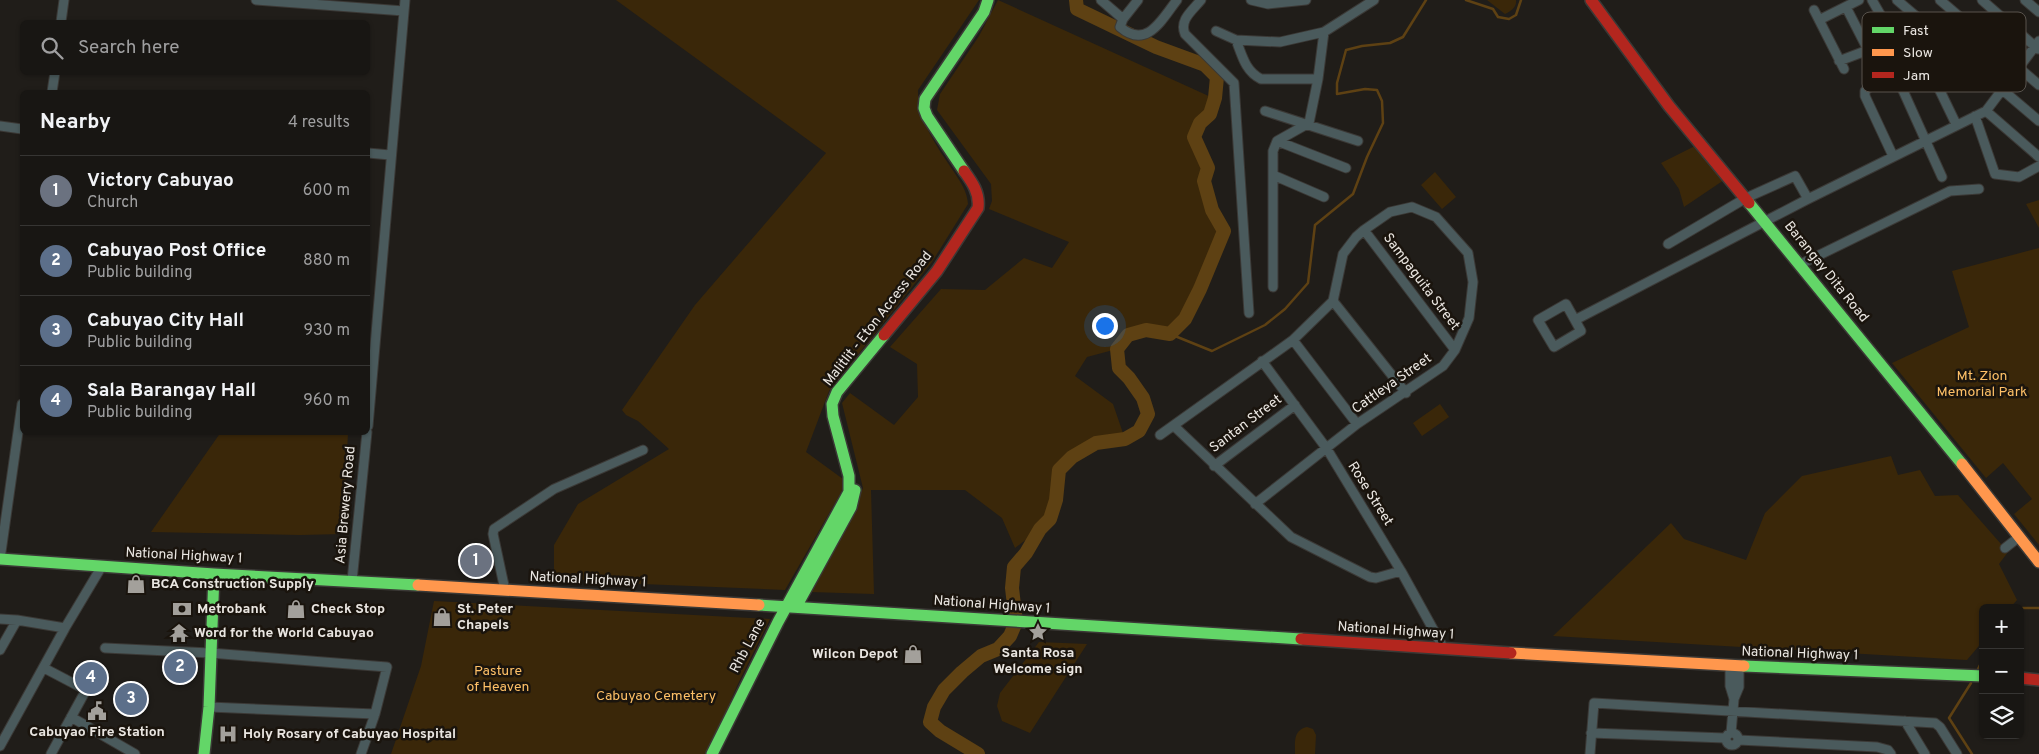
<!DOCTYPE html>
<html lang="en">
<head>
<meta charset="utf-8">
<style>
  body { margin:0; font-family:Overpass,sans-serif; background:#252321; color:#f1f3f6 }
  .controls { position:absolute; right:15px; bottom:15px; display:grid; overflow:hidden; border-radius:8px; box-shadow:0 1px 4px #0004 }
  .controls button { width:45px; height:45px; display:grid; place-items:center; padding:0; border:0; border-bottom:1px solid #363533; background:#181613; color:#f1f3f6; font:25px sans-serif }
  .you { position:absolute; left:1104px; top:325px; width:18px; height:18px; margin:-12px; border:4px solid #fff; border-radius:50%; background:#1a73e8; box-shadow:0 0 0 8px #1a73e833 }
  .badge { display:grid; place-items:center; width:32px; height:32px; border-radius:50%; background:#7c3aed; color:#fff; font-size:16px; font-weight:700 }
  .pin { position:absolute; translate:-50% -50%; border:2px solid #fff; box-shadow:0 1px 5px #0006 }
  .list { margin:0; padding:0; list-style:none }
  h2 { display:flex; justify-content:space-between; align-items:center; height:65px; margin:0; padding:0 20px; font-size:21px }
  h2 small { font-size:16px; font-weight:400; color:#9f9fa0 }
  .list li { display:grid; grid-template-columns:32px 1fr auto; gap:15px; align-items:center; box-sizing:border-box; height:70px; padding:0 20px; border-top:1px solid #363533 }
  .list b { display:block; font-size:19px; white-space:nowrap }
  .list p { margin:0; font-size:16px; white-space:nowrap; color:#9f9fa0 }
  .list em { font-size:16px; font-style:normal; color:#9f9fa0 }
  .icon { flex:none; width:28px; height:28px; fill:none; stroke:currentColor; stroke-width:2; stroke-linecap:round; stroke-linejoin:round }
  .map { position:relative; flex:none; width:2039px; height:754px; overflow:hidden }
  .search { position:absolute; background:#181613; box-shadow:0 1px 4px #0004; left:20px; top:20px; width:350px; height:55px; display:flex; align-items:center; gap:12px; box-sizing:border-box; padding:0 18px; border-radius:8px; color:#9f9fa0; font-size:19px }
  .panel { position:absolute; background:#181613; box-shadow:0 1px 4px #0004; left:20px; top:90px; width:350px; height:345px; border-radius:8px }
  .map>svg:first-child { display:block }
  .green { fill:#3a2709 }
  .lines { fill:none; stroke-linecap:round; stroke-linejoin:round }
  .stream { stroke:#5e4113; stroke-width:2.5 }
  .river { stroke:#5e4113; stroke-width:14 }
  .street-casing { stroke:#3b3936; stroke-width:11 }
  .fast-casing { stroke:#3b3936; stroke-width:14 }
  .slow-casing { stroke:#3b3936; stroke-width:14 }
  .jam-casing { stroke:#3b3936; stroke-width:14 }
  .street { stroke:#4a5a5c; stroke-width:9 }
  .fast { stroke:#63d668; stroke-width:11 }
  .slow { stroke:#ff974d; stroke-width:11 }
  .jam { stroke:#b3261e; stroke-width:11 }
  .labels { text-anchor:middle; dominant-baseline:central; stroke-width:5; stroke-linejoin:round; paint-order:stroke }
  .street-label { font-size:14px; fill:#eae6e1; stroke:#1a140d }
  .park-label { font-size:14px; fill:#fec067; stroke:#1a140d }
  .poi-label { font-size:14px; font-weight:bold; fill:#eae6e1; stroke:#1a140d; text-anchor:start }
  .key { fill:#1a140d; stroke:#58534d; stroke-width:1 }
  .key-label { font-size:14px; fill:#eae6e1 }
</style>
</head>
<body>
<div class="map">
<svg width="2039" height="754" viewBox="0 0 2039 754">
  <rect width="100%" height="100%" fill="#201d19"/>
  <path class="green" d="M616,0H979L918,90C917,120 938,148 954,172C961,183 967,191 968,204L932,262L829,391L806,452L847,482L785,590L618,583L552,577L554,572V545L578,504L669,449L638,421L626,415L622,410L695,305L826,153Z
    M998,0L1213,98L1210,114L1200,123L1194,137L1208,168L1204,181L1212,210L1224,231L1200,289L1185,319L1170,334L1146,330L1128,335L1117,349L1087,357L1075,376L1113,404L1125,439L1096,443L1072,457L1059,471L1056,500L1050,519L1040,529L1015,548L1002,518L965,490H871L874,594L810,592L863,488L842,403L850,393L894,425L918,397L917,364L890,347L941,289L985,290L1024,258L1052,268L1069,242L989,209L992,201L991,184L937,110L940,94L979,36Z
    M1487,0H1516C1517,7 1511,11 1505,14Z
    M1697,145L1724,180L1684,207L1679,189L1661,163Z
    M1435,172L1456,197L1442,209L1421,185Z
    M2039,200V228L2026,204Z
    M2039,248V545L2014,514L2032,499L2003,463L1986,478L1892,363L1969,327L1952,271Z
    M1440,404L1449,417L1422,436L1413,423Z
    M221,432L348,433L343,534L300,535L151,532Z
    M1891,456L1898,475L1920,470L1935,496L1958,495L2008,552L1999,564L2017,600L2010,608H1983V641L1967,660L1553,636L1671,523L1684,539L1746,560L1765,513L1802,476Z
    M434,601L770,619L737,686L708,754H391L421,666Z
    M1039,642L1087,644L1030,733L1002,721L997,706L1000,693Z
    M1307,727L1313,729L1316,735L1315,754H1295C1295,742 1293,730 1307,727Z"/>
  <g class="lines">
    <path class="stream" d="M1466,0L1493,9L1498,17L1509,19L1516,15L1521,0
      M1170,334L1212,351L1265,325L1285,309L1308,283L1315,225L1353,194L1367,157L1383,123L1382,101L1377,90L1365,89L1337,94V83L1346,50L1362,46L1390,43L1403,37L1426,0
      M2020,608H2039
      M1978,669L1983,659
      M1971,683L1949,718L1972,754"/>
    <path class="river" d="M978,754L940,731L930,722L934,707L944,690L962,672L981,656L998,649L1010,636L1016,622L1012,588L1014,567L1026,553L1040,529L1050,519L1056,500L1059,470L1072,457L1096,443L1125,439L1139,431L1148,414L1143,398L1129,378L1119,368L1117,349L1128,335L1146,330L1170,334L1185,319L1200,289L1224,231L1212,210L1204,181L1208,168L1194,137L1200,123L1210,114L1215,98L1217,77L1205,65L1156,47L1077,9L1076,0"/>
    <g class="street-casing">
      <path id="street" d="M256,0L404,11
        M1101,0L1123,19
        M1138,0L1123,19L1120,27C1147,50 1162,19 1177,0
        M1201,0C1192,11 1179,20 1185,34L1234,83L1249,313
        M1251,0L1268,4L1306,0
        M1872,0L1895,40
        M1897,0L2039,121
        M1940,0L2039,85
        M1982,0L2038,49
        M2025,0L2039,12
        M1846,7L1868,50
        M1814,10L1844,69
        M1819,20L1859,0
        M61,22L64,0
        M1216,31L1236,40L1280,42L1324,32L1374,0
        M1236,40C1242,55 1245,71 1261,79H1318
        M1839,61L1929,27
        M1896,75L1942,177
        M52,92L55,72
        M1265,111L1358,141
        M1986,111L2039,157
        M1975,116L1995,174L2019,177L2039,166
        M0,126L22,129
        M1277,141L1346,168
        M368,153L390,155
        M1893,156L1865,96V91L1868,88L1921,62L1928,66L1956,124
        M1273,175L1324,197
        M1364,230L1455,350
        M1668,244L1746,198L1795,176L1808,199
        M1801,264L1950,191L1979,189
        M1273,287V151L1277,141L1309,123L1318,79L1324,32
        M1333,301L1406,393
        M1566,304L1581,331L1554,347L1538,320Z
        M1575,320L1808,199L1986,111L2039,41
        M1293,340L1357,424
        M1262,361L1327,449L1401,571L1444,649
        M368,426L405,0
        M1174,426L1291,537L1370,577L1376,578L1401,571
        M1160,435L1293,340L1333,301L1343,254L1356,237L1364,230L1390,212L1412,207L1436,217L1468,253L1473,282L1469,318L1455,350L1443,366L1357,424L1255,504
        M1214,466L1295,405
        M2005,548L2019,537
        M0,559L22,404
        M352,581L367,432
        M505,590L493,534L494,529L554,489L643,450
        M0,619L17,620L65,628
        M105,648L210,653L387,667L375,714L361,754
        M0,650L17,620
        M1730,666V686L1734,699L1731,733
        M44,668L86,690L51,754
        M1734,699L1739,687V666
        M209,707L375,714
        M71,717L135,754
        M1905,721L1925,754
        M1726 739a6 6 0 1 1 12 0a6 6 0 1 1-12 0Z
        M1591,733L1725,738
        M1738,740L1877,747L1888,750L1891,754
        M0,746L65,628L102,566
        M1590,754L1594,703L1935,723L1940,727L1957,754"/>
    </g>
    <g class="fast-casing">
      <path id="fast" d="M964,171L927,116L924,108L925,99L984,12L988,0
        M1749,203L1962,464
        M0,559L214,574L418,585
        M759,605L1301,639
        M796,607L851,507L855,490
        M1744,666L1983,676
        M204,754L209,707L214,574
        M712,754L778,622L849,492V476L833,416L832,404L837,392L884,335"/>
    </g>
    <g class="slow-casing">
      <path id="slow" d="M1962,464L2039,562
        M418,585L759,605
        M1511,653L1744,666"/>
    </g>
    <g class="jam-casing">
      <path id="jam" d="M1591,0L1669,106L1749,203
        M884,335L937,271L978,208C980,193 972,182 964,171
        M1301,639L1511,653
        M2020,678L2039,680"/>
    </g>
    <use href="#street" class="street"/>
    <use href="#fast" class="fast"/>
    <use href="#slow" class="slow"/>
    <use href="#jam" class="jam"/>
  </g>
  <defs>
    <g id="shop-bare" transform="scale(1.5)"><path d="M-5-2.5h2.3a2.7 3.5 0 0 1 5.4 0H5L5.5 6h-11ZM-1.5-2.5h3a1.5 2.3 0 0 0-3 0Z" fill="#a3a09b" stroke="#1a140d" stroke-width="2.5" paint-order="stroke"/></g>
    <g id="bank-bare" transform="scale(1.5)"><path d="M-6-4H6V4H-6ZM0-2.3a2.3 2.3 0 1 0 0 4.6a2.3 2.3 0 1 0 0-4.6Z" fill="#a3a09b" stroke="#1a140d" stroke-width="2.5" paint-order="stroke"/></g>
    <g id="sight-bare" transform="scale(1.5)"><path d="M0-6L1.8-2.2L6-1.7L2.9 1.2L3.7 5.4L0 3.3L-3.7 5.4L-2.9 1.2L-6-1.7L-1.8-2.2Z" fill="#a3a09b" stroke="#1a140d" stroke-width="2.5" paint-order="stroke"/></g>
    <g id="temple-bare" transform="scale(1.5)"><path d="M0-6L5-2H3V0L6.5 2.5H4V6H1.5V3h-3V6H-4V2.5H-6.5L-3 0V-2H-5Z" fill="#a3a09b" stroke="#1a140d" stroke-width="2.5" paint-order="stroke"/></g>
    <g id="civic-bare" transform="scale(1.5)"><path d="M-.6-6.5H3V-4.5H.6V-3L4-1V1h2V6H-6V1h2V-1L-.6-3ZM-1.2 2.5V6h2.4V2.5Z" fill="#a3a09b" stroke="#1a140d" stroke-width="2.5" paint-order="stroke"/></g>
    <g id="hospital-bare" transform="scale(1.5)"><path d="M-5-5h3v3.5h4V-5h3V5h-3V1.5h-4V5h-3Z" fill="#a3a09b" stroke="#1a140d" stroke-width="2.5" paint-order="stroke"/></g>
  </defs>
  <g fill-rule="evenodd">
    <use href="#shop-bare" x="136" y="584"/>
    <use href="#bank-bare" x="182" y="609"/>
    <use href="#shop-bare" x="296" y="609"/>
    <use href="#shop-bare" x="442" y="617"/>
    <use href="#sight-bare" x="1038" y="632"/>
    <use href="#temple-bare" x="179" y="633"/>
    <use href="#shop-bare" x="913" y="654"/>
    <use href="#civic-bare" x="97" y="711"/>
    <use href="#hospital-bare" x="228" y="734"/>
  </g>
  <g class="labels">
    <g class="street-label">
      <text transform="translate(1826 272) rotate(51)">Barangay Dita Road</text>
      <text transform="translate(1421 282) rotate(53)">Sampaguita Street</text>
      <text transform="translate(878 319) rotate(-52)">Malitlit - Eton Access Road</text>
      <text transform="translate(1392 384) rotate(-35)">Cattleya Street</text>
      <text transform="translate(1246 424) rotate(-37)">Santan Street</text>
      <text transform="translate(1370 494) rotate(58)">Rose Street</text>
      <text transform="translate(346 505) rotate(-85)">Asia Brewery Road</text>
      <text transform="translate(184 556) rotate(3)">National Highway 1</text>
      <text transform="translate(588 580) rotate(3)">National Highway 1</text>
      <text transform="translate(992 605) rotate(4)">National Highway 1</text>
      <text transform="translate(1396 631) rotate(4)">National Highway 1</text>
      <text transform="translate(748 646) rotate(-62)">Rhb Lane</text>
      <text transform="translate(1800 654) rotate(2)">National Highway 1</text>
    </g>
    <g class="park-label">
      <text x="1982" y="376">Mt. Zion<tspan x="1982" dy="16">Memorial Park</tspan></text>
      <text x="498" y="671">Pasture<tspan x="498" dy="16">of Heaven</tspan></text>
      <text x="656" y="696">Cabuyao Cemetery</text>
    </g>
    <g class="poi-label">
      <text x="151" y="584">BCA Construction Supply</text>
      <text x="197" y="609">Metrobank</text>
      <text x="311" y="609">Check Stop</text>
      <text x="457" y="609">St. Peter<tspan x="457" dy="16">Chapels</tspan></text>
      <text x="194" y="633">Word for the World Cabuyao</text>
      <text x="1038" y="653" text-anchor="middle">Santa Rosa<tspan x="1038" dy="16">Welcome sign</tspan></text>
      <text x="898" y="654" text-anchor="end">Wilcon Depot</text>
      <text x="97" y="732" text-anchor="middle">Cabuyao Fire Station</text>
      <text x="243" y="734">Holy Rosary of Cabuyao Hospital</text>
    </g>
  </g>
  <rect x="1862" y="12" width="164" height="80" rx="8" class="key"/>
  <rect x="1872" y="27" width="22" height="6" fill="#63d668"/>
  <rect x="1872" y="49" width="22" height="7" fill="#ff974d"/>
  <rect x="1872" y="72" width="22" height="6" fill="#b3261e"/>
  <g class="key-label">
    <text x="1903" y="35">Fast</text>
    <text x="1903" y="57">Slow</text>
    <text x="1903" y="80">Jam</text>
  </g>
</svg>
<div class="controls">
<button>+</button>
<button>−</button>
<button><svg class="icon" aria-label="layers" viewBox="0 0 24 24"><path d="M12 4l9 5-9 5-9-5zM3 14l9 5 9-5"/></svg></button>
</div>
<div class="you"></div>
<div class="pin badge" style="left:476px;top:561px;background:#6b7280">1</div>
<div class="pin badge" style="left:180px;top:667px;background:#5c6f8a">2</div>
<div class="pin badge" style="left:131px;top:699px;background:#5c6f8a">3</div>
<div class="pin badge" style="left:91px;top:678px;background:#5c6f8a">4</div>
<div class="search"><svg class="icon" aria-label="search" viewBox="0 0 24 24"><circle cx="10" cy="10" r="6"/><path d="M15 15l6 6"/></svg>Search here</div>
<section class="panel">
<h2>Nearby<small>4 results</small></h2>
<ul class="list">
<li><span class="badge" style="background:#6b7280">1</span><div><b>Victory Cabuyao</b><p>Church</p></div><em>600 m</em></li>
<li><span class="badge" style="background:#5c6f8a">2</span><div><b>Cabuyao Post Office</b><p>Public building</p></div><em>880 m</em></li>
<li><span class="badge" style="background:#5c6f8a">3</span><div><b>Cabuyao City Hall</b><p>Public building</p></div><em>930 m</em></li>
<li><span class="badge" style="background:#5c6f8a">4</span><div><b>Sala Barangay Hall</b><p>Public building</p></div><em>960 m</em></li>
</ul>
</section>
</div>
</body>
</html>
